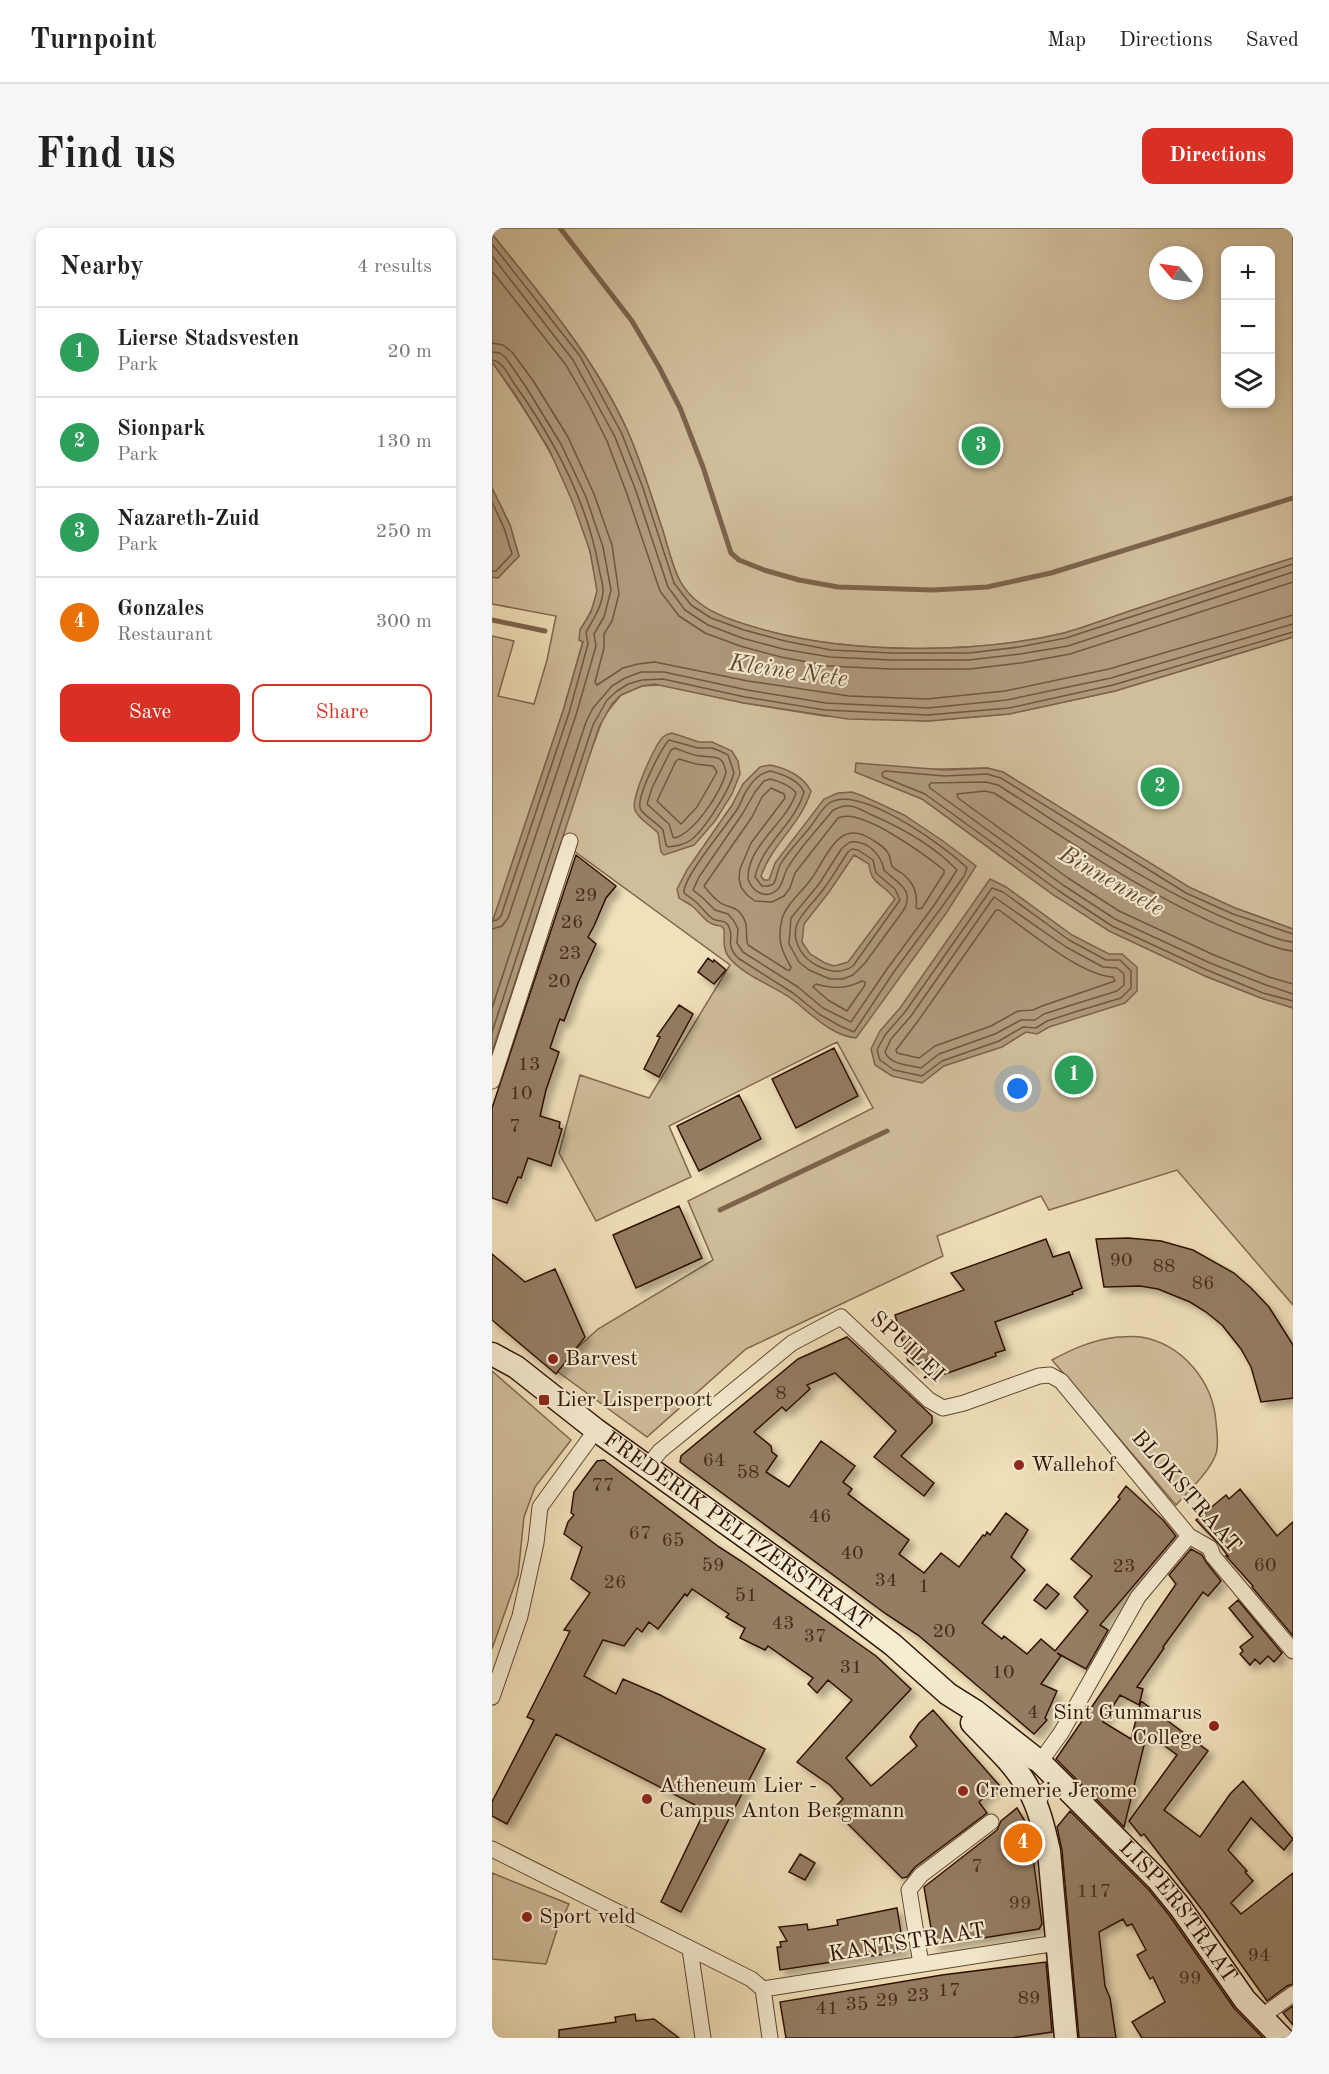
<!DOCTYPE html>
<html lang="en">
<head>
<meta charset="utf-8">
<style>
  body { margin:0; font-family:"Old Standard TT",serif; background:#f6f6f6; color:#222 }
  .controls { position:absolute; right:18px; top:18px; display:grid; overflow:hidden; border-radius:12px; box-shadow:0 3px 9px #0003 }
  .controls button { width:54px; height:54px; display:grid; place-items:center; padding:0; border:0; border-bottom:2px solid #e0e0e0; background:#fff; color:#222; font:30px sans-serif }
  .compass { position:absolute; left:657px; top:18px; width:54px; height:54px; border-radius:50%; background:#fff; box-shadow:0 3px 9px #0003; rotate:299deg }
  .you { position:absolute; left:526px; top:861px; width:21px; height:21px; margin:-15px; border:4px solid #fff; border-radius:50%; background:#1a73e8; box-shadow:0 0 0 9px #1a73e833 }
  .badge { display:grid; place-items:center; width:39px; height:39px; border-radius:50%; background:#d93025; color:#fff; font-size:20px; font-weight:700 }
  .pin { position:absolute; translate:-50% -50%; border:3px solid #fff; box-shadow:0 2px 6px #0006 }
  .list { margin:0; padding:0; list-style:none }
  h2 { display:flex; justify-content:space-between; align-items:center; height:78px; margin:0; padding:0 24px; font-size:26px }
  h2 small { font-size:20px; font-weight:400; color:#767676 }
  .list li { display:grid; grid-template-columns:39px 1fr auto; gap:18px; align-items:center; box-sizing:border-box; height:90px; padding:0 24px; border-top:2px solid #e0e0e0 }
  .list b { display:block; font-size:22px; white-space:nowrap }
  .list p { margin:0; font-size:20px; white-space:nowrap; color:#767676 }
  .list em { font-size:20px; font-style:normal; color:#767676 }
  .actions { display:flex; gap:12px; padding:18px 24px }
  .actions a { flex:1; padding:14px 0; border:2px solid #d93025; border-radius:12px; text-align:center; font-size:21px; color:#d93025 }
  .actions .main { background:#d93025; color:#fff }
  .icon { flex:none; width:33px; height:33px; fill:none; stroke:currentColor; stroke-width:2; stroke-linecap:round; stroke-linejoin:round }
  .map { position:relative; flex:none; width:801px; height:1810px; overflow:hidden; border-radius:12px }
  header { display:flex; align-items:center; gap:36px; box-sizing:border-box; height:84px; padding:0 30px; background:#fff; border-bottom:2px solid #e0e0e0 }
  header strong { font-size:28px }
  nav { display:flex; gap:33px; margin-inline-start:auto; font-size:21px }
  .intro { display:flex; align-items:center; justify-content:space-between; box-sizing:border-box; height:144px; padding:0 36px }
  h1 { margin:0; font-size:42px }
  .button { padding:15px 27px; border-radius:12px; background:#d93025; color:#fff; font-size:21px; font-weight:700 }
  main { display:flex; gap:36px; padding:0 36px }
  aside { flex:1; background:#fff; border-radius:12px; box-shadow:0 3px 9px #0003 }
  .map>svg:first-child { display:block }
  .green { fill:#d0be9b; stroke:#806850; stroke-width:1.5; fill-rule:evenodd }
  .water { fill:#af9a7c; stroke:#7c634c; stroke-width:1.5; fill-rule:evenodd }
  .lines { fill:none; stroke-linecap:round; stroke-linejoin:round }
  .shore { stroke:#705640; stroke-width:1.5 }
  .stream { stroke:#7c634c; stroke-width:5 }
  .building { fill:#947d63; stroke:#301105; stroke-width:1.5; filter:url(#shadow) }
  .street-casing { stroke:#604532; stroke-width:17 }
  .secondary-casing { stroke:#301105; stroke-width:25 }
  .street { stroke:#f6ecd2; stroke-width:15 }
  .secondary { stroke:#f6ecd2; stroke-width:22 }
  .poi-dot { fill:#8f2418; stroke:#f6ecd2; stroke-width:2 }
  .labels { text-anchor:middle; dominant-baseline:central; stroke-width:4.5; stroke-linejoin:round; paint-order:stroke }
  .number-label { font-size:20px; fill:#492c1c }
  .street-label { font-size:22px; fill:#301105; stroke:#f6ecd2 }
  .poi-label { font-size:22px; fill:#301105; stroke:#f6ecd2; text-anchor:start }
  .water-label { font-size:24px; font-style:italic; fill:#634835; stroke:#f6ecd2 }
</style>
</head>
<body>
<header>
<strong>Turnpoint</strong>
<nav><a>Map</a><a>Directions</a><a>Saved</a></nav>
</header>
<div class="intro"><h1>Find us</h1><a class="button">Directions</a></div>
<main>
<aside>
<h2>Nearby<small>4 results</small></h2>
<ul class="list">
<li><span class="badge" style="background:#2e9e5b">1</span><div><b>Lierse Stadsvesten</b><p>Park</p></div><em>20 m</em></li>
<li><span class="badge" style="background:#2e9e5b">2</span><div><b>Sionpark</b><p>Park</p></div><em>130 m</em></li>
<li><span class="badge" style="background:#2e9e5b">3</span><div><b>Nazareth-Zuid</b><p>Park</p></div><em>250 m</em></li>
<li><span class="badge" style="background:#e8710a">4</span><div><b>Gonzales</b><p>Restaurant</p></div><em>300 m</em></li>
</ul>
<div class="actions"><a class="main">Save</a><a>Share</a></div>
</aside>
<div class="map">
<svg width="801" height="1810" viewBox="0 0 801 1810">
  <defs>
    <filter id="shadow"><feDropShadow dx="5.5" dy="5.5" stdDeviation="3" flood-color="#0004"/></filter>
  </defs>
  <rect width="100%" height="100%" fill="#f1e1ba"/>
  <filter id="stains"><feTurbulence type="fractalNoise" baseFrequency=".00333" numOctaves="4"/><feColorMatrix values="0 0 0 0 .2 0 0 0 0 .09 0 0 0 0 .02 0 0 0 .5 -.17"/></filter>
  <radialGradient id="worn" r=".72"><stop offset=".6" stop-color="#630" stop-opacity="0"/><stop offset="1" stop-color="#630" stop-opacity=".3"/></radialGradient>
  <path class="green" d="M0,0H801V330C749,346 698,363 647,380C622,388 597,398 572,405C485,426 362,426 276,403C243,394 205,384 188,353C180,338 176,319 171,303C160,270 150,236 136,204C103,130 50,69 0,6ZM734,22H778V176H734ZM666,27H702V63H666Z
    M0,134C43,195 87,263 101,337C102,346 106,356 105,364C103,378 96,390 88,402L91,413L71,483L0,695V408L22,413L6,468L42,476L55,432L64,388L0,376V349L6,350L27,328L18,297L0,260Z
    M801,409V701L743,680L697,660L511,544L495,540L363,543L430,571L563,668L713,748L769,770L801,780V1077L685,942L557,982L549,968L445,1008L451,1028L254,1121L155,1209L62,1141L106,1101L221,1032L196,973L381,880L345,814L177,898L199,949L104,993L67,925L88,847L157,870L238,737L79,621L68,617L89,550L112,488L129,467L150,458L170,457L252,475L332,488L436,493L517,486L623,463Z
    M626,1109C633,1109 641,1108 649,1109C690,1116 721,1153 724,1194C725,1204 727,1216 724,1226C717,1245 697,1262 684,1277L560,1132C582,1120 601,1112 626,1109Z
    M0,1143L79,1212L43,1259L32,1289L26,1347L0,1421Z
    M0,1645L77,1676L65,1702L54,1736L0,1731Z"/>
  <path class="water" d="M0,6C50,69 103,130 136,204C150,236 160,270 171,303C176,319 180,338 188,353C205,384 243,394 276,403C362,426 485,426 572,405C597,398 622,388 647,380C698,363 749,346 801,330V409L623,463L517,486L436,493L356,491L252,475L162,456L150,458L129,467L120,476L107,499L0,824V695L71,483L91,414L87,412L88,402L99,384L105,363L98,323L81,275L57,221L23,166L0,134Z
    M0,260L18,297L27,328L6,350L0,349Z
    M180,505L207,514H220L240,523L246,533L248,546L240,566L223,593L202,617L172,627L169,624L166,605C160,598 146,591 143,582C138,571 163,517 171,509C174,506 176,506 180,505Z
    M364,535L453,542L495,540L511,544L697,659L743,680L801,701V780L769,770L713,748L617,703L563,668L430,571L363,544Z
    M278,537C294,540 311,548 319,563C309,596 280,616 269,648L272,652H277L283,635L332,571L346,565L360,564L371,568L412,587L451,613L484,638L455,684L364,810C337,807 318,784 297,769C279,757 249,746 236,728C230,719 233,711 232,701L229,698C214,697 211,687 200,678C196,675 191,673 187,670L185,661L195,642L240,577L251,556L268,539ZM362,627L377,636C379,658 392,655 403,671L356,734L342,738L333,735L318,726L310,714L312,696L337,664Z
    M498,651L514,659L580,707L617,726H630L645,739V763L633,775L557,799L545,806L534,804L510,819L452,838L430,855L400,848L383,837L379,821L388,803L408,780Z"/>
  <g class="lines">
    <path class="shore" d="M0,16L88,128L130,206L151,260L182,355L199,377L219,390L252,402L293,413L339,422L399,425H477L527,419L574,410L801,336
      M0,28L81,132L123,209L144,263L176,359L193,382L216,397L250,410L291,421L338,429L399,432H477L528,426L576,418L801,344
      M0,43L74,137L97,177L115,213L135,266L168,363L187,388L213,405L248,418L289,429L337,438L398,441H478L529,435L578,426L801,354
      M0,115L11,117L20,124L42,154L76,209L102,266L120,317L127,366L120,393L112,406V420L103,454L105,457L131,440L146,436L163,434L256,453L357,468L435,471L513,463L617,441L801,387
      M0,124L8,125L14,130L34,159L69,216L94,269L111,319L119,362L112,389L102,406L104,418L84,487L16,690L10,698L0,701
      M0,132C10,133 16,146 21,154C60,208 95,273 107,340C108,347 111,355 111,362C111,377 101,392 94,404L96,416L77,485L9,688L5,692L0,693
      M0,274L12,300L20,326L4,343H0
      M177,512L206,520H220L228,523L236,527L242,545C237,563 213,601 199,612C192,617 184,618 176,619L174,617L171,602C165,595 155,590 149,582C142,572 169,521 177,512Z
      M183,520C191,523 199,527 208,528C223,530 231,525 234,545C228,565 204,603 183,610L181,609L177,596L155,576L160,560L179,522Z
      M187,531L204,536L221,538L225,544L205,579L189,596L165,573L184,533Z
      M278,543C290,546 307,552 312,564C303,596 270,616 263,649L270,658C274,658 279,659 282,655C285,650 285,643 288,637C296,623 309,611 319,598C324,591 330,581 336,576C365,554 454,619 475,640L472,648L449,680L401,745L362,804L348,798L327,786L301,765L246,730C232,715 243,711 237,699C234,691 227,694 221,691C215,687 212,682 207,677C203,672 197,669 192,665C191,648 235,598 246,580C250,573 252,565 257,559C262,551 269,545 278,543Z
      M278,551C287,553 299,558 304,565C294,596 255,617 256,651C260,663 273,672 285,662C291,657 291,648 295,641C306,621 326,601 341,582C346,580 352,577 358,578C366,579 373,584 380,587C410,600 442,618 465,642L443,676L395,741L359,794L331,780L306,759L251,724L245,715L246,701L242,693L236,686L223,682L211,670L201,662L207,649L251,585L263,564L272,553Z
      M279,560L292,566L293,570L259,615L248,641L247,650L249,659L255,667L263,673L280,674L292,668L298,660L303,645L346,590C369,579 433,627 452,642V645L430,680L426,681L424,679C426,666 422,655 411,646C408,644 402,641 400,638C398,634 399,629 396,625C392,618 385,615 379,611C346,590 335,629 320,650C311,663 294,676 290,691C285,711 289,722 299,739L298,742H295L256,717C253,710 256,701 253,693C246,676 235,681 226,673C221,669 216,663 212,658L260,589L270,569Z
      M358,614C375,612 389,626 392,642C405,655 424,662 411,683L373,735L361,747L351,751H338L317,742L307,734L297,716L299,690L327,656L350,620Z
      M360,621L366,622L381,632L384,645L403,661L408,672L361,738C349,746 338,744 326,738C309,730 297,710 307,692C314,680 325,671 333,659C341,648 348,636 356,624Z
      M500,660L511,664L577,712L614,732H628L639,743V760L629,770L586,783L555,793L544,800L531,799L507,813L450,833L430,848L402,842L388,832L385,822L393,807L413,784Z
      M502,669L574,719L611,739L625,740L632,746V757L625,763L583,776L552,786L543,792H529L503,806L447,826L429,840C417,837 398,837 393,824L399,811L419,788Z
      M504,682H507C535,702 588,747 621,749L623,753L550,778L541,782L526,783L499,798L443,818L427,830L405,825L404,822L426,793Z
      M801,706L741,686L694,665L509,550L495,546L453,548L393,543L390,545L391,549L433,566L567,663L620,698L715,742L771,765L801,773
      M801,714C786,713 771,705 757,700C667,666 587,608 506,557L494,554L439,555L437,557L438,560L571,657L623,691L718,735L774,757L801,766
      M801,723C785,722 768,713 753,708C663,674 583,616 502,565L493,563L465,566L466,570L576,650L627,683L722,727L777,749L801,756
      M370,753L373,754V757L355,783L336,772L321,759L324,756C342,761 354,761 370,753Z
      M0,780L94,494L101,480L120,458L133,450L149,444H172L255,462L334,475L436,480L515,472L619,450L801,396
      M0,804L101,497L115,472L125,463L136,456L150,452L171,451L253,469L333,482L436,487L517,480L621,457L801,404"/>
    <path class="stream" d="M68,0L140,93L167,139L188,180L211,239L239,325L247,332L272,342L307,352L346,359L441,362L495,359L559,345L801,270
      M0,392L53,403
      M228,982L395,903"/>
  </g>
  <path class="building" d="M84,627L124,658L114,670L102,698L96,709L104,716L86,755L72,793L68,791L66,796L58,820L67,824L54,862L48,888L68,894L67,900L70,901L59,938L36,930L29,950L26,949L15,975L0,970V880Z
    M216,730L221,734L222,732L234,742L222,756L206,744Z
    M187,777L201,786L167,849L152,841L168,809L165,808Z
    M342,820L366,868L304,900L280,851Z
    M247,867L269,911L207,943L185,898Z
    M187,978L210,1030L144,1060L121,1007Z
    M636,1010L669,1013L701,1022L742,1045L759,1060L777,1079L801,1117V1170L769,1174L759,1139L749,1121L730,1097L714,1084L698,1074L666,1061L648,1058L612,1059L604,1011Z
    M554,1011L561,1029L577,1024L590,1060L580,1064L581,1066L503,1094L513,1122L503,1125L504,1128L453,1146L452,1143L432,1150L443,1138H438L436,1132L422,1137L416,1133L403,1087L472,1062L459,1045Z
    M0,1026L33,1054L63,1041L93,1109L64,1146L0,1092Z
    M355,1109L440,1188V1195L409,1228L442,1255L432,1268L382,1229L404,1203L343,1145L315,1157L318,1161L294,1183L290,1179L262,1204L279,1218L280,1224L285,1228L274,1244L297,1259L329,1213L363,1238L351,1254L360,1261L356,1266L417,1312L407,1326L432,1345L449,1325L467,1339L491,1307L493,1308L495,1304L498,1307L514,1285L536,1302L519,1329L533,1342L490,1395L510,1411L512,1408L535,1426L549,1411L563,1423L596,1383L582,1369L600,1348L579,1331L628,1271L626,1269L634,1258L671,1292L684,1308L608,1397L616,1402L594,1441L565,1425L569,1428L549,1456L565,1463L553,1490L555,1492L542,1506L426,1407L394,1386L188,1234L189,1228L306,1131Z
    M112,1232L227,1319L249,1333L384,1428L419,1461L354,1530L379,1558L425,1518L418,1509L427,1495L441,1482L507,1557L487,1574L495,1585L423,1639L415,1649L410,1650L341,1581L351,1571L338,1557L305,1534L360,1472L336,1452L325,1465L316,1456L321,1450L276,1418L273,1422L248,1410L253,1400L234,1389L237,1386L200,1361L195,1368L193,1366L166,1401L157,1394L150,1404L145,1400L132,1418L111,1412L92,1448L124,1466L131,1451L168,1467L273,1521L189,1684L169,1674L213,1582L64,1506L15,1596L0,1588V1574L42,1492L35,1489L78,1403L72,1402L98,1365L79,1351L90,1319L72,1306L76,1294L82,1287L79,1285L82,1264L105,1233Z
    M748,1261L785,1308L801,1294V1408L760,1359L761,1358L734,1328H736L727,1316L704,1292L734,1267L737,1271Z
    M699,1321L710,1327L714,1334L729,1353L716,1368L711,1364L671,1419L672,1420L645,1459L651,1461L647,1477L628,1467L611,1494L639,1511L649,1473L716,1523L672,1582L708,1609L738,1566L751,1553L801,1611L792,1622L759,1590L736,1622L755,1643L753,1644L761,1653L739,1675L749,1686L801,1645V1756L795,1758L775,1773L711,1683L652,1606L649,1608L637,1593L685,1527L655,1505L632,1599L564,1531L684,1356L677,1347Z
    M555,1356L567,1366L554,1381L542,1372Z
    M746,1372L790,1425L782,1434L776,1428L768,1436L763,1431L758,1437L748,1426L751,1423L748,1419L761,1409L737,1380Z
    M525,1580L537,1600L550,1696L547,1701L442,1718L432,1659L505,1602L509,1593Z
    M578,1583L656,1661L677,1687L742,1780L771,1810H650L640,1794L673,1774L661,1749L658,1751L645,1727L654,1722L640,1696L635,1698L631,1691L607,1704L613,1758L618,1770L624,1810H587L570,1622L565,1599Z
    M308,1626L323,1635L313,1652L297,1644Z
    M405,1680L412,1723L288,1742L285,1719H289L288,1714L295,1713L287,1699L315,1696L316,1702L346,1697L345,1692Z
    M554,1734L560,1804L520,1810H294L288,1774L450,1747Z
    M801,1778V1797L791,1785Z
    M143,1786L144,1793L162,1791L187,1810H67V1802L124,1794L123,1789Z"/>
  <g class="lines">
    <g class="street-casing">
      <path id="street" d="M0,853L78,613
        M156,1238L168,1223L300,1115L349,1089L437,1172L451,1180L472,1175L547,1148L558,1147L569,1153L697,1308L718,1320L721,1328L801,1423
        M0,1469L28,1388L44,1315L48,1279L104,1202
        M541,1534H548L569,1505L646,1369L697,1308
        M545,1579C550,1560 558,1555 576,1563
        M0,1621L259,1751L271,1761L278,1810
        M198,1721L211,1810
        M429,1736L417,1662L429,1647L499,1594
        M271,1761L565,1715
        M769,1789L801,1766"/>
    </g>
    <g class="secondary-casing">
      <g id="secondary">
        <path id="s1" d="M0,1126L24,1139L104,1202L347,1376L401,1417L456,1466L483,1483L548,1534L666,1652L688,1679L753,1772L790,1810"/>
        <path d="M480,1495C499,1515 522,1535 536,1560C547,1579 552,1601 557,1623L574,1810"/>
      </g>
    </g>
    <use href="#street" class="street"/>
    <use href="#secondary" class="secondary"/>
  </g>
  <g class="poi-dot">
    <circle cx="61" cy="1131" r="6"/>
    <rect x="46" y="1166" width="12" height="12" rx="3"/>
    <circle cx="527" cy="1237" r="6"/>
    <circle cx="722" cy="1498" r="6"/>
    <circle cx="471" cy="1563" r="6"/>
    <circle cx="155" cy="1571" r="6"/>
    <circle cx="35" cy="1689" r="6"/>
  </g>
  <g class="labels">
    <g class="number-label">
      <text x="94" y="668">29</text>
      <text x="80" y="695">26</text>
      <text x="78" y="726">23</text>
      <text x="67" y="754">20</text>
      <text x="37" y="837">13</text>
      <text x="29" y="866">10</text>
      <text x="23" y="899">7</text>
      <text x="629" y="1033">90</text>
      <text x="672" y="1039">88</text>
      <text x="711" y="1056">86</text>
      <text x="289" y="1166">8</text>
      <text x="222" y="1233">64</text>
      <text x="256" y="1245">58</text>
      <text x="111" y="1258">77</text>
      <text x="328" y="1289">46</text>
      <text x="148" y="1306">67</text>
      <text x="181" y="1313">65</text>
      <text x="360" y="1326">40</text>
      <text x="221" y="1338">59</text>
      <text x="773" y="1338">60</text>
      <text x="632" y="1339">23</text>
      <text x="394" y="1353">34</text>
      <text x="123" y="1355">26</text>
      <text x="432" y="1359">1</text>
      <text x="254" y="1368">51</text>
      <text x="291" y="1396">43</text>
      <text x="452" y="1404">20</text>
      <text x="323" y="1409">37</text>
      <text x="359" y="1440">31</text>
      <text x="511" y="1445">10</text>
      <text x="541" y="1485">4</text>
      <text x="485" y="1639">7</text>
      <text x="602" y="1664">117</text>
      <text x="528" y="1676">99</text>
      <text x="767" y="1728">94</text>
      <text x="698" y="1751">99</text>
      <text x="457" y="1763">17</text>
      <text x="426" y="1768">23</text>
      <text x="537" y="1771">89</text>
      <text x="395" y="1773">29</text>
      <text x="365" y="1777">35</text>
      <text x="335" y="1781">41</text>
    </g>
    <g class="street-label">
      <text transform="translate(415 1119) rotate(43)">SPUILEI</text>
      <text transform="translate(694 1264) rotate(49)">BLOKSTRAAT</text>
      <text stroke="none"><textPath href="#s1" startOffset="303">FREDERIK PELTZERSTRAAT</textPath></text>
      <text stroke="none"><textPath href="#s1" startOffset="888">LISPERSTRAAT</textPath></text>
      <text transform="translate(415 1715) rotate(-9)">KANTSTRAAT</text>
    </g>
    <g class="poi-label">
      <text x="73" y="1131">Barvest</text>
      <text x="64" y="1172">Lier Lisperpoort</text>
      <text x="539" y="1237">Wallehof</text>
      <text x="710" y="1485" text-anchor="end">Sint Gummarus<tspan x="710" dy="25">College</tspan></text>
      <text x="167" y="1558">Atheneum Lier -<tspan x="167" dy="25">Campus Anton Bergmann</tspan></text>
      <text x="483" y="1563">Cremerie Jerome</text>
      <text x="47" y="1689">Sport veld</text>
    </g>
    <g class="water-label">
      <text transform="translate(296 444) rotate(8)">Kleine Nete</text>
      <text transform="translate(619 654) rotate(30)">Binnennete</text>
    </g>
  </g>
  <rect width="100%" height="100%" filter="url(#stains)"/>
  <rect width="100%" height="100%" fill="url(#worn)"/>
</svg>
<div class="controls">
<button>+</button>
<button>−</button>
<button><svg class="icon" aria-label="layers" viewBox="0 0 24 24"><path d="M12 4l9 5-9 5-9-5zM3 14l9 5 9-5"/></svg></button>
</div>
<svg class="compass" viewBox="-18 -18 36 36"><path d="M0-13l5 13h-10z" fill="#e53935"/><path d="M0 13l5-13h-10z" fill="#767676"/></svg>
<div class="you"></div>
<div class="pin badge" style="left:582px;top:847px;background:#2e9e5b">1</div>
<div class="pin badge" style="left:668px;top:559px;background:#2e9e5b">2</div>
<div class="pin badge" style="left:489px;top:218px;background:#2e9e5b">3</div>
<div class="pin badge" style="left:531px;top:1615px;background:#e8710a">4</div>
</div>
</main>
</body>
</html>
